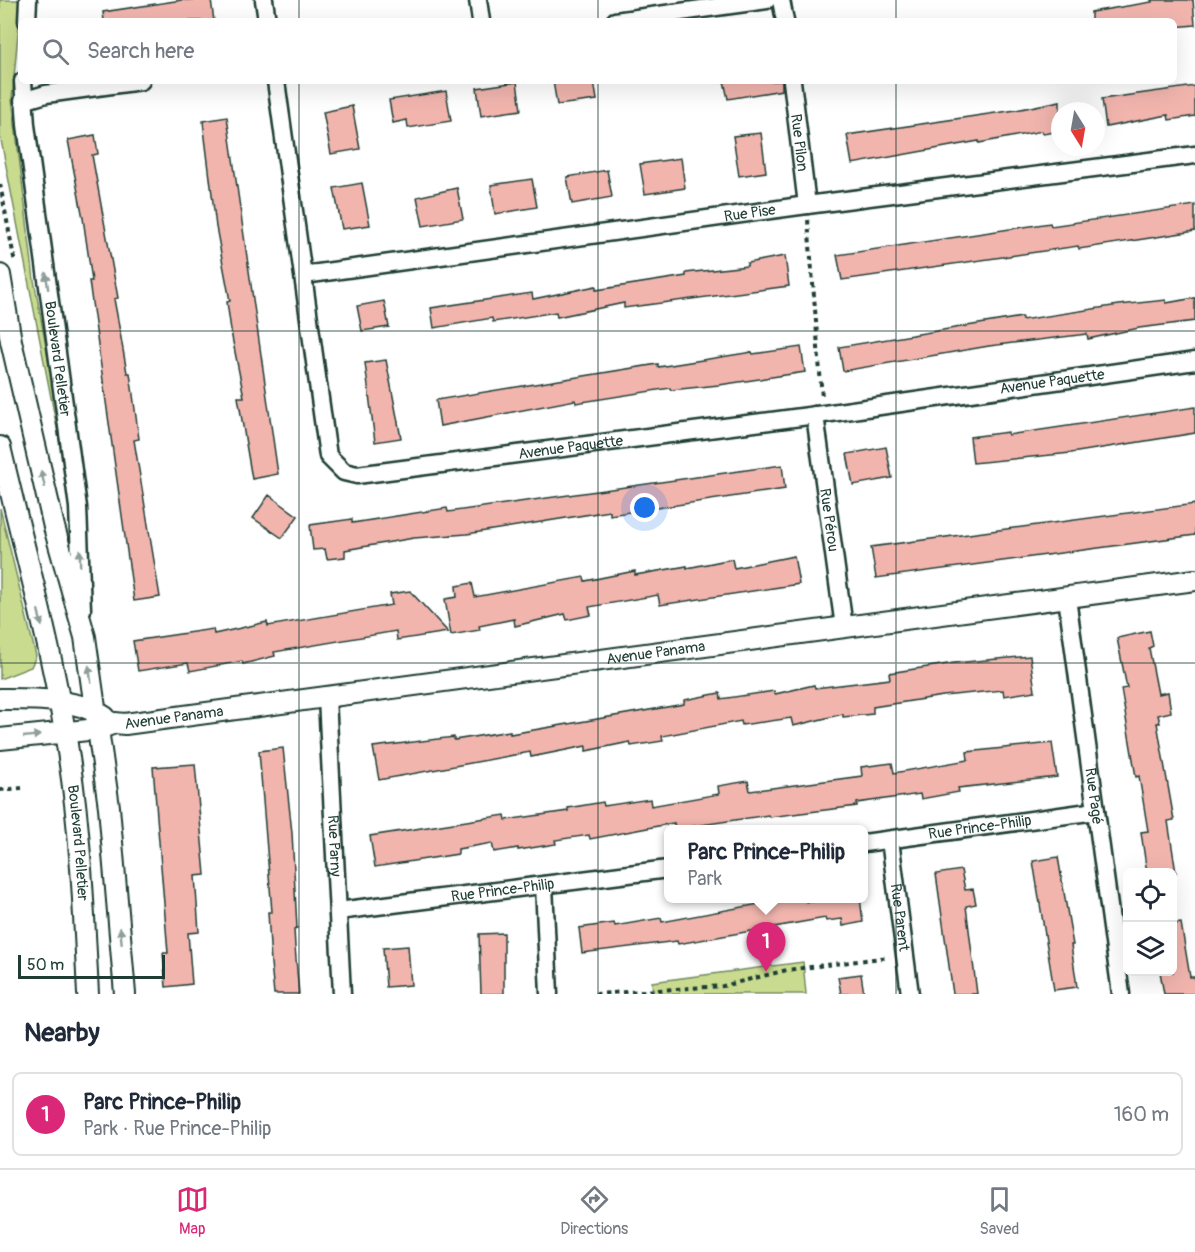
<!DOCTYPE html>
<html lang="en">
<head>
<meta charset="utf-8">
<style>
  body { margin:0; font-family:Pangolin,sans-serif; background:#f6f6f7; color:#1f2937 }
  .controls { position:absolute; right:18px; bottom:18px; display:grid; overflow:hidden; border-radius:9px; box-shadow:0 6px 24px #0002 }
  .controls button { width:54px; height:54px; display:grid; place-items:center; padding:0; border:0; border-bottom:2px solid #e0e1e3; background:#fff; color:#1f2937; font:30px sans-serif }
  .compass { position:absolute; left:1051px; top:102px; width:54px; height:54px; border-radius:50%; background:#fff; box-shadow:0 6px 24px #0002; rotate:169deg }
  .scale { position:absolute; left:18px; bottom:15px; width:147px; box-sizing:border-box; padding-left:6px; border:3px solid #1f3d34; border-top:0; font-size:16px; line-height:21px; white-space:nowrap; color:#1f3d34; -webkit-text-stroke:4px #fff; paint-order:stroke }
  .you { position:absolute; left:645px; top:508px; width:21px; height:21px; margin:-15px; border:4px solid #fff; border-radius:50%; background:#1a73e8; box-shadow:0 0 0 9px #1a73e833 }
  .badge { display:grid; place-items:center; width:39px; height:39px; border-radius:50%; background:#db2777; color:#fff; font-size:20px; font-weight:700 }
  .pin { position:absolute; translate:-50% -50px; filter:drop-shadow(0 2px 3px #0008) }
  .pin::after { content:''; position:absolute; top:32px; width:21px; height:18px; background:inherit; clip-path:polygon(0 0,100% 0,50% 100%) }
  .popup { position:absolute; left:664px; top:825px; width:204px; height:78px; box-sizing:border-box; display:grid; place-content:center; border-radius:9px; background:#fff; filter:drop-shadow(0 2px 4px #0005); font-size:20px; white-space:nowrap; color:#747a83 }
  .popup b { font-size:22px; color:#1f2937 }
  .popup::after { content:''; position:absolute; left:50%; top:100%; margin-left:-12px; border:12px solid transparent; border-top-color:#fff }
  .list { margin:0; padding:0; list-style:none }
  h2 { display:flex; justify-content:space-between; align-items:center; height:78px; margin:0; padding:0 24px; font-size:26px }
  h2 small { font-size:20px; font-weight:400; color:#747a83 }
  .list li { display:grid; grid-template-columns:39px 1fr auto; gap:18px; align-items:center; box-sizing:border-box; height:84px; margin:0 12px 12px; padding:0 12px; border:2px solid #e0e1e3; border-radius:9px }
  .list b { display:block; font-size:22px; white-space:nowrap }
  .list p { margin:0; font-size:20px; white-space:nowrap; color:#747a83 }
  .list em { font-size:20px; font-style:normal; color:#747a83 }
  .icon { flex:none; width:33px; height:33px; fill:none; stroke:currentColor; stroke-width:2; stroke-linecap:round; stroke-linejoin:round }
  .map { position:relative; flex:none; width:1195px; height:994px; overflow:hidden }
  .search { position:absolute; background:#fff; box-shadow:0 6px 24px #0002; left:18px; right:18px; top:18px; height:66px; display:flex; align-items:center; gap:15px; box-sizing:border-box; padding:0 21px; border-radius:9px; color:#747a83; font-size:22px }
  .sheet { height:174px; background:#fff }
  nav { display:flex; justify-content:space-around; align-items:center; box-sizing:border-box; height:84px; border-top:2px solid #e0e1e3; background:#fff; font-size:16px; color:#747a83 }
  nav a { display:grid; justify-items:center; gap:3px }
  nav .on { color:#db2777 }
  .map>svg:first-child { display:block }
  .green { fill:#c9db8f; stroke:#748c62; stroke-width:1.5 }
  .building { fill:#f1b5ae; stroke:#1f3d34; stroke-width:1.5 }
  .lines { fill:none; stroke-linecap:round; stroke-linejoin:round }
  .minor-casing { stroke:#1f3d34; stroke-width:21 }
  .tertiary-casing { stroke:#1f3d34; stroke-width:24 }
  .path { stroke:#1f3d34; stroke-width:4; stroke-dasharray:4.5 4.5; stroke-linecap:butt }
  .minor { stroke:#fff; stroke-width:16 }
  .tertiary { stroke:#fff; stroke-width:20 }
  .oneway { fill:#8f9e9a }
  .grid { fill:none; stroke:#1f3d34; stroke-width:1.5; stroke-opacity:0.55 }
  .labels { text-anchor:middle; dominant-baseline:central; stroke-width:6; stroke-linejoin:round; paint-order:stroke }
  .street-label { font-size:15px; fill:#1f3d34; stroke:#fff }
</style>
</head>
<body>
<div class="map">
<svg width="1195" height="994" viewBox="0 0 1195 994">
  <rect width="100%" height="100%" fill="#fff"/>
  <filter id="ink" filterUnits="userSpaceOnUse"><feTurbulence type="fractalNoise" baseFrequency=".0167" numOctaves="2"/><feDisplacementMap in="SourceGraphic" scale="12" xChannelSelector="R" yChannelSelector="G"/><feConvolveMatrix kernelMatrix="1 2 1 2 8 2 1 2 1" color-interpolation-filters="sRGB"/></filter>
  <g filter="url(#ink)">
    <path class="green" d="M0,0H21L12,99L34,280L64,447L61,449L0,135Z
      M0,508L36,656L31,667L0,679Z
      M803,962L806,994H653L652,982Z"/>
    <path class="building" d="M182,0H211L214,21H104L103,12Z
      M1151,0H1193L1195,25L1174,27V21H1091V12L1152,2Z
      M553,81H594L597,100L557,105Z
      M724,81H782V90L728,99Z
      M517,82L521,110L481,116L477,88Z
      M1195,86V116L1169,120L1168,115L1106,127L1102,99Z
      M446,91L451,121L408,128L407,120L393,123L389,100Z
      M1060,101V131L1043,134L1042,131L979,143V141L852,164L847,135L1016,110Z
      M352,106L360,149L331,154L323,112Z
      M227,117L278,474L252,479L238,397H244L232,337L227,302L230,301L216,227L203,121Z
      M761,133L766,172L739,176L733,136Z
      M95,135L98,154L92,155L118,298L114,299L117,315L127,373H130L139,439L134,440L160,597L134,601L89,281H92L83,218L68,140Z
      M681,158L685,188L645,194L640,164Z
      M607,170L612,197L572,204L567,177Z
      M532,179L537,207L495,214L491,185Z
      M362,183L370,225L342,229L334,188Z
      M457,188L463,219L423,226L417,197Z
      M1195,205V231L1079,249L1078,246L842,280L837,255L1050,223L1051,226Z
      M785,256L789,286L624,308V303L557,317L556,312L493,322L492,318L434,328L431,308L532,293L533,299L596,286V290L686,276V273L747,266V263Z
      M1195,298V321L1139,328L1088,339L1087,334L989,346L843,371L839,347L1022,317V320L1119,305L1166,300V303Z
      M384,301L389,327L362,331L357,306Z
      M801,347L805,372L719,385L671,390L670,388L576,403L575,400L440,426L436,400L658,364V367L752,352L753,354Z
      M386,360L401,438L375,442L365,363Z
      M1195,407V433L1071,453L973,463L970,437L1008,432V435Z
      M886,447L892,478L853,485L847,454Z
      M782,465L785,489L610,515V511L467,534L414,538L345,550V557L327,559L325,549L313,550L310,525L352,519V523L447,508L448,512Z
      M269,495L298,516L282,538L253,518Z
      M1195,504V535L876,578L871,547Z
      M794,556L799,584L660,605L658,595L589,607L591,615L567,620L565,614L515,626L514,619L479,626L480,630L451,635L445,599L457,597L456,586L472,583L475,597L584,577L585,581L635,571V575L687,566V568L732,559L734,568Z
      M410,591L448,632L397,640L396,631L274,652L275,656L243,664L242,661L190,671L188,663L138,671L133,641L213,629L214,634L267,622L268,626L392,605L390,594Z
      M1150,631L1153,646L1149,648L1158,694L1168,692L1171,712L1158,715L1160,723H1157L1174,820L1168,821L1176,873H1147L1141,832L1148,831L1139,776L1136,777L1121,689L1127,688L1117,638Z
      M1030,656L1035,691L1004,696L1003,690L943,696L873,707V714L843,717V714L793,726L791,718L742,725L741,721L662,736L663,741L631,746L630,742L586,751V746L531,757L530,752L379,780L373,747L454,737V740L510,731V734L684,704V700L720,693L721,699L774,691L775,694L814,685L815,688L890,679L889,673L954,663Z
      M1052,743L1057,777L958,788L959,792L921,799L920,794L857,803V806L769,817L768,815L675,829L674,823L590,839L589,835L555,840L556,844L518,850V848L494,852L492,843L458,849V854L375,867L370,836L505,815L506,820L568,811V808L603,802L604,806L650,799L651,806L719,794L718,786L748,781L750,791L862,776L861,767L892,763L894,773L968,760L967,752Z
      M283,748L292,833L297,928L294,929L295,947L299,994H274L271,963L268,912H272L259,751Z
      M195,764L205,875L195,876L199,932L188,933L192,984L166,987L163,953H168L153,767Z
      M1058,857L1073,945H1071L1077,987L1054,990L1033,861Z
      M961,870L965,890L973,889L976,904L966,906L977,994H953L936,874Z
      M769,898H806L807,902L860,898L863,922L843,926L842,919L826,921L825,918L678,944L677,941L582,953L579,928L614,923L615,926L661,918L662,922L770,902Z
      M1181,923L1190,977H1195V994H1164L1160,972H1173V924Z
      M504,933V994H481L479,934Z
      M408,946L411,985L386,987L383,948Z
      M861,974L864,994H841L838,977Z"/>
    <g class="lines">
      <g class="minor-casing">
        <g id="minor">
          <path d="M264,0L267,21"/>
          <path d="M478,0L481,21"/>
          <path d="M781,0L785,21"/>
          <path d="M27,21L28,0"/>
          <path d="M615,21L767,0"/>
          <path id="s1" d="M23,81L26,125L78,507L82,610"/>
          <path id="s2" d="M276,81L328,456L344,472L357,475L824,414L1195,361"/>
          <path id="s3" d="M792,81L807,205"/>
          <path d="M23,101L46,94L141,81"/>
          <path id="s4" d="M304,275L807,205L1195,155"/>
          <path id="s5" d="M815,415L844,627"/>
          <path id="s6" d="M1067,598L1121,994"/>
          <path id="s7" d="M327,698L342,994"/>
          <path id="s8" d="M890,840L910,994"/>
          <path id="s9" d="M864,843L1096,811"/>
          <path d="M544,885L549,994"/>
          <path id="s10" d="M338,911L668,869"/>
        </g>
      </g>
      <g class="tertiary-casing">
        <g id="tertiary">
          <path d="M0,275L11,341L54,527L85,637L109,807L125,994"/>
          <path id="s11" d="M0,447C24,550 54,654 69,758C81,836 84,915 88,994"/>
          <path d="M0,699C34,699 76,698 105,717"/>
          <path id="s12" d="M0,739L98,729L115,723L125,724L1195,580"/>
        </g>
      </g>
      <path class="path" d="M0,184L15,263
        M808,220L822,398
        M0,790L22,788
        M595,994L723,986L787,970L889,957"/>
      <use href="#minor" class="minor"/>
      <use href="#tertiary" class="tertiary"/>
    </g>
    <defs><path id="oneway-solid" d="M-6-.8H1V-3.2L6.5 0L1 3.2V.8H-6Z" transform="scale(1.5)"/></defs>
    <g class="oneway">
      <use href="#oneway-solid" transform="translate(47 281) rotate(-98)"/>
      <use href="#oneway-solid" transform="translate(43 479) rotate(-103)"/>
      <use href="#oneway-solid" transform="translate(80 558) rotate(-91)"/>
      <use href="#oneway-solid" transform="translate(40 618) rotate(77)"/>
      <use href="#oneway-solid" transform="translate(90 674) rotate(-98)"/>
      <use href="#oneway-solid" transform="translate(32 736) rotate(-6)"/>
      <use href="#oneway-solid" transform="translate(121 936) rotate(-95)"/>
    </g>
  </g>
  <path class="grid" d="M299,0V21M598,0V21M896,0V21M299,81V994M598,81V994M896,81V994M0,331H1195M0,663H1195"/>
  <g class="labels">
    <g class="street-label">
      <text stroke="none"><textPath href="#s3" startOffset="62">Rue Pilon</textPath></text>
      <text stroke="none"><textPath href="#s4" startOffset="450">Rue Pise</textPath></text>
      <text stroke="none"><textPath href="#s1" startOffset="280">Boulevard Pelletier</textPath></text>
      <text stroke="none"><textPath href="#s2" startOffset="1116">Avenue Paquette</textPath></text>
      <text stroke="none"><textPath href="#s2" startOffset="630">Avenue Paquette</textPath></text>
      <text stroke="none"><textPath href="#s5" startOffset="106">Rue Pérou</textPath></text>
      <text stroke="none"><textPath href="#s12" startOffset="662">Avenue Panama</textPath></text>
      <text stroke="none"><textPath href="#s12" startOffset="176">Avenue Panama</textPath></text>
      <text stroke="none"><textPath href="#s6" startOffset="200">Rue Pagé</textPath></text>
      <text stroke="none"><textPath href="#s9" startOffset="117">Rue Prince-Philip</textPath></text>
      <text stroke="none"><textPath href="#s11" startOffset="404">Boulevard Pelletier</textPath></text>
      <text stroke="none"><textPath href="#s7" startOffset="148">Rue Parny</textPath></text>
      <text stroke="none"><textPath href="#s10" startOffset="166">Rue Prince-Philip</textPath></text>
      <text stroke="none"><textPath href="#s8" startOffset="78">Rue Parent</textPath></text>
    </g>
  </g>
</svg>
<div class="controls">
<button><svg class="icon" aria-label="locate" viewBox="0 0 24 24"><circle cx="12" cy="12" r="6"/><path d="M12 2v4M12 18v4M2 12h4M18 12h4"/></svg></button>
<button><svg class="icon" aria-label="layers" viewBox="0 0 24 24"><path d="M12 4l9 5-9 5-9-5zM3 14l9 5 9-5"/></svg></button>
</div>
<svg class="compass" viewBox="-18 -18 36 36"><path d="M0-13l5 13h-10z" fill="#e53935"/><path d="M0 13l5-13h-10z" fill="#747a83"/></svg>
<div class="scale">50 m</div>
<div class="you"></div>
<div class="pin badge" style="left:766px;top:972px">1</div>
<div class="popup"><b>Parc Prince-Philip</b>Park</div>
<div class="search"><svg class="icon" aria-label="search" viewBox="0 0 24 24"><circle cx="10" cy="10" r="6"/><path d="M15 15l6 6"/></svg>Search here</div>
</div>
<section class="sheet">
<h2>Nearby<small></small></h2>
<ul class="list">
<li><span class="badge">1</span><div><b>Parc Prince-Philip</b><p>Park · Rue Prince-Philip</p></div><em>160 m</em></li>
</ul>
</section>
<nav>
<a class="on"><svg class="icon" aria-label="map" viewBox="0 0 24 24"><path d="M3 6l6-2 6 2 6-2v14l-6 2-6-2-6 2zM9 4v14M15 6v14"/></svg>Map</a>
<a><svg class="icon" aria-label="directions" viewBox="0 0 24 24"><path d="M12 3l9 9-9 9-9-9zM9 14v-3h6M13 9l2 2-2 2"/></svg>Directions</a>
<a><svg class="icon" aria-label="saved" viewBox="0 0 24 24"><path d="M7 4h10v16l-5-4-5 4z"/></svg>Saved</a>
</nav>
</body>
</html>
